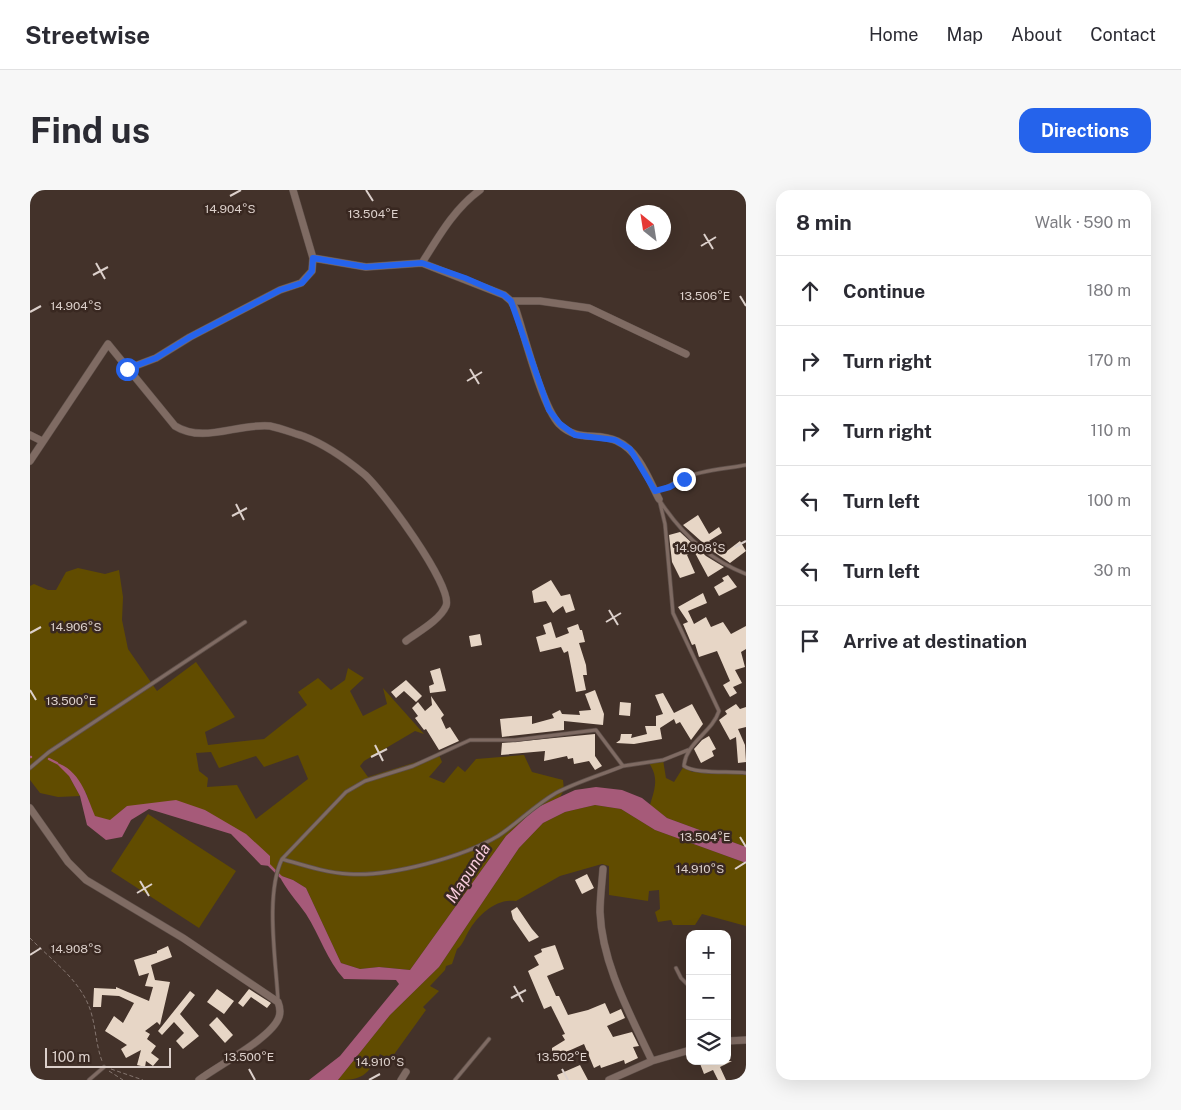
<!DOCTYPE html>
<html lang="en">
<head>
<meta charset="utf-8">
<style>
  body { margin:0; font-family:"Public Sans",sans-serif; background:#f7f7f7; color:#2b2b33 }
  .controls { position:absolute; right:15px; bottom:15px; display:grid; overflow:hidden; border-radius:10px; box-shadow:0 5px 20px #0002 }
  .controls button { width:45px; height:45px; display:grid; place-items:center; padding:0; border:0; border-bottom:1px solid #e1e1e2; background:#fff; color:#2b2b33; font:25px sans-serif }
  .compass { position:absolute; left:596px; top:15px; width:45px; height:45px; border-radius:50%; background:#fff; box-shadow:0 5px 20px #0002; rotate:330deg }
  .scale { position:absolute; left:15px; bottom:12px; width:126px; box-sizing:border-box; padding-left:5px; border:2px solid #dcd0cb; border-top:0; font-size:14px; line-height:18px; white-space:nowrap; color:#dcd0cb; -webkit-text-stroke:4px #392821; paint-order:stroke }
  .stop { position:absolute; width:15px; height:15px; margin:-11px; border:4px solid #2563eb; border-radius:50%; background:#fff }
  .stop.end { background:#2563eb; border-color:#fff; box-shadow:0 1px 5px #0008 }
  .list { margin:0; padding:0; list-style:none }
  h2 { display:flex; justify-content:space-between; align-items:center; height:65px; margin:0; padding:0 20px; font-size:21px }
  h2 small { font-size:16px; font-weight:400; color:#7c7c81 }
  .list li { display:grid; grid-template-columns:32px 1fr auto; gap:15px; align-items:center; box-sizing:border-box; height:70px; padding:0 20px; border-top:1px solid #e1e1e2 }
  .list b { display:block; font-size:19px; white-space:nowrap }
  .list em { font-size:16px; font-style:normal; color:#7c7c81 }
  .icon { flex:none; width:28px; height:28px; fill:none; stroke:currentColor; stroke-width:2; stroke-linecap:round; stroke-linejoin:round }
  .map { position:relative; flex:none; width:716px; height:890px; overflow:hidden; border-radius:15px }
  header { display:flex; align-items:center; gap:30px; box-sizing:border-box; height:70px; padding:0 25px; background:#fff; border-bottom:1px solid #e1e1e2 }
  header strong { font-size:24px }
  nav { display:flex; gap:28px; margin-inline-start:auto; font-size:18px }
  .intro { display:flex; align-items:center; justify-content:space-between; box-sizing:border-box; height:120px; padding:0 30px }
  h1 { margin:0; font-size:35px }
  .button { padding:12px 22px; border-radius:15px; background:#2563eb; color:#fff; font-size:18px; font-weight:700 }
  main { display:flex; gap:30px; padding:0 30px }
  aside { flex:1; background:#fff; border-radius:15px; box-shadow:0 5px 20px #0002 }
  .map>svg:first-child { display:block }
  .green { fill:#614c00; fill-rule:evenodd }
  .water { fill:#a65a79 }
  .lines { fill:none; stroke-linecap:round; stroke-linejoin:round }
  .stream { stroke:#a65a79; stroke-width:2.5 }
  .building { fill:#e7d6c6 }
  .lane-casing { stroke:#5f504a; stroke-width:4.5 }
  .street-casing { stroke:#5f504a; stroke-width:8 }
  .path { stroke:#857670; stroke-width:1; stroke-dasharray:4 2.5; stroke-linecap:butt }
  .lane { stroke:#7f6b63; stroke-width:3 }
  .street { stroke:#7f6b63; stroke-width:7 }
  .route { stroke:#2563eb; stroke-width:6 }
  .ticks { fill:none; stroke:#dcd0cb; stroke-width:2 }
  .labels { text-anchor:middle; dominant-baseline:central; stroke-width:5; stroke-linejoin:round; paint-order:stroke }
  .water-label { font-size:16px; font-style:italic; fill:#f8ccdc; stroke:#392821 }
  .ticks-label { font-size:12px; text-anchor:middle; fill:#dcd0cb; stroke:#392821; stroke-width:5; stroke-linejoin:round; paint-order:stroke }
</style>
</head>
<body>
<header>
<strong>Streetwise</strong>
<nav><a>Home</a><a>Map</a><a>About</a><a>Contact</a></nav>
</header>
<div class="intro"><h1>Find us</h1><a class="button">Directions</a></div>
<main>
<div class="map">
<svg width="716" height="890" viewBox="0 0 716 890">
  <rect width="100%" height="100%" fill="#43322a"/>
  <path class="green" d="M48,378L75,384L89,380L93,407L92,430L98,459L127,501L166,472L205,527L175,542L178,555L234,549L277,515L268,502L288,488L301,500L315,490L318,478L334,488L320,501L333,526L357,514L353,498L394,544L385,541L334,571L330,576L338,587L409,565L412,572L399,587L414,593L428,576L435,582L446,569L494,565L502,582L533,590L534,600L530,607L506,618L476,646L380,780L349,777L330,779L311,773L276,698L263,690L249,685L240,676V666L175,620L97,616L80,631L64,626L56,603L26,573L39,586L50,606L28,607L10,603L0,590V396L4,394L18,400H26L36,382ZM181,562L189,578L226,566L234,577L268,565L278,589L226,629L207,595L177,597L178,588L169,581L166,563Z
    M633,570L636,588L644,592L654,576L662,582L686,580L716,583V657L637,628L620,615C625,598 629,588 619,573Z
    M565,615L591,619L625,640L716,673V736L672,724L665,735H643L641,730L628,732L625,722L630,719L629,700L619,701L618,711L579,705V676L572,674L530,686L486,711C467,708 449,724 440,739C435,746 434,754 427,759L422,774L416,776L415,780L400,796L409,801L393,817L396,820L360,870L350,864C337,885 333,890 308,890L360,825L409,777L489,658L513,633L535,622Z
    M118,624L206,681L169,738L81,681Z"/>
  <path class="water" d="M25,572C50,580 56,604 65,626L80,630L97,616L146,610L175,620L216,644L240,666V676L231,675L201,644L119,619L101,630L92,647L76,650L57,635L50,606L39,586Z
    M566,597L592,600L612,608L637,628L716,657V673L625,640L591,619L565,615L535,622L513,633L489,658L409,777L360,825L308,890H279L310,866L369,794L366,790L314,789C297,770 290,746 276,724C267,711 256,700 249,685L263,690L276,698L311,773L330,779L349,777L380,780L476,646L506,618L545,600Z"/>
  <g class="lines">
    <path class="stream" d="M0,567H1
      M19,569L27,573
      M239,675L251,687"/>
  </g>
  <path class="building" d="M668,325L679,344L689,337L692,343L679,351L693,364L710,351L716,361L700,373L681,360L653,335Z
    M650,342L676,366L694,377L678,387L664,361L657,365L665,383L650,388L642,372L639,345Z
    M698,385L707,397L689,406L684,397L694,391L692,388Z
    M521,390L531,406L540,404L545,420L536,423L533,416L523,423L516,411L504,413L502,401Z
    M673,403L677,413L658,421L664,434L676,427L681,437L693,432L701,444L716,436V459L711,462L715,477L705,480L712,493L703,497L707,503L700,507L693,495L700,491L687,461L669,467L665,454L662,455L653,434L658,432L648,417Z
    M521,432L526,448L539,443L537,438L548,434L550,440H552L555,452L549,453L556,475L557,485H553L556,500L546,502L538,461L534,463L531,457L510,462L506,447L516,444L513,435Z
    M450,444L452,455L441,457L439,446Z
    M410,478L416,501L400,503L399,496L404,494L400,481Z
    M376,490L392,506L386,512L374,501L366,508L361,502Z
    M565,500L574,524L573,535L534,531V540L472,547L470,529L502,526V534L524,528L522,524L530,520L532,524L550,525L549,521L561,520L555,504Z
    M633,503L644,523L662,514L673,534L661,550L650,532L646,534L644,529L630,538L632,549L604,554L586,553L590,550L591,544H602L601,548L617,544L615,536H626V526L633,524L625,505Z
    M401,506L414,525L411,528L416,539L420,537L429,551L409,560L396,539L394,540L385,528L388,526L382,518L388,512L395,521L402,515Z
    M590,512L601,513L600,526L589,525Z
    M706,514L710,519L716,517V537L708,539L715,555L716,572L708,573L706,547L700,550L689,530L697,524L695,521Z
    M565,544V566L572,576L565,580L559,571L544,574L543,568L538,569L537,566L514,571L515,561L471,565L472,553Z
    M679,546L686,559L682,561L684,566L671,573L664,559L672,550Z
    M557,684L564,698L552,704L545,690Z
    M487,717L502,739L509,747L499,752L483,729L481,721Z
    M525,755L534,779L517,786L526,806H529L538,825L558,820L575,813L580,824L591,819L595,828L577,836L583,847L602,842L609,856L603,857L608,868L595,874L594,870L571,878L570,875L564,878L554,854L525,867L522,863V858L535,850L532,845L535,844L521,816L514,819L498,781L509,775L504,766L512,762L511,759Z
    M138,756L142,767L121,775L125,790L140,792L130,835L127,832L115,841L120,844L117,849L126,856L121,863L129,869L123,876L116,871L115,877L107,875L111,860L96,868L91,859L97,855L75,841L84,826L93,833L104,813L89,806L72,805L71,817H63L64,798L86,799V797L119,811L123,797L115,796L119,783L109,786L104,770L127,763V761Z
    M187,799L204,811L194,824L177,812Z
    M219,799L241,813L237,818L221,807L213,817L208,813Z
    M160,801L165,805L150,824L169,846L153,859L146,851L154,843L144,832L132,845L128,841Z
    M187,827L203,845L195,853L179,835Z
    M669,871H702L690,877L696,890H688L683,880L674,884Z
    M550,875L558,890H529L527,885Z"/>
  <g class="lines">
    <g class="lane-casing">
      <path id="lane" d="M626,301C635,299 639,296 647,291C665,281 695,279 716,275
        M629,309L635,334L643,423L689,521C682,543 656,552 654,576C665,584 699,581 716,583
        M630,311C651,343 680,370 716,384
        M0,578L19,562L215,432
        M252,669C273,675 297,683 319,684C360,687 433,667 468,646C488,633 505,615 526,603C547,592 571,585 593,576
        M646,778L651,788L660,797
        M248,810C246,771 235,704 252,669L316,602L335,591L383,576L440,550H485L566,540L593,576L633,570L658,560
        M59,890L74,877
        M425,890L459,849"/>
    </g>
    <g class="street-casing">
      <path id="street" d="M283,68L336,77L392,73L474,105L481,111L486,120C495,147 512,216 529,234C548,253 567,241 587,251C609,261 618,288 629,309
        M392,73C409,46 424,19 450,0
        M481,111H510L559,118L656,164
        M97,179L126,168L160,147L250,100L271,93L282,81L283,68L263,0
        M0,245L12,251
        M0,271L78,154L145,236C174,254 207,233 240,236C250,238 263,243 273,246C294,254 316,269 334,284C351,298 424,397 416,416C410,430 388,442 376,451
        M0,618L38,672L56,690L153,748L248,812C250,817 251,821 249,827C242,848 187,876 169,890
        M573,679C572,693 570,708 570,722C572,774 600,824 622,871
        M697,851L716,850
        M371,890L376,882
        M579,890L622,871L660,860"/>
    </g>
    <path class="path" d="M0,748C22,771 51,790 61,822C66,839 66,855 72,871
      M81,879L113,890
      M79,881L93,890"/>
    <use href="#lane" class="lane"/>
    <use href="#street" class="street"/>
  </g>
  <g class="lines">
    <path class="route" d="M97,179L126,168L160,147L250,100L272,93L282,81L283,68L336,77L392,73L435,88L474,105L481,111L519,220L530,234L545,245L585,250L600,259L625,301L640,297L654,289"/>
  </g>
  <path class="ticks" d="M336,0L343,11M200,6L211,0M674,44L683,59M671,56L686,47M66,73L75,89M63,85L78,77M710,106L716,116M0,122L11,116M440,179L449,194M437,191L452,182M206,314L214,330M202,326L217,318M705,357L716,351M579,420L588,435M576,432L591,423M0,443L11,437M0,500L6,510M345,555L353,571M341,567L357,559M710,647L716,657M705,679L716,672M110,691L119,706M107,703L122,694M0,765L11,758M484,796L493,812M481,808L496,800M219,879L225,890M532,879L538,890M339,890L350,884"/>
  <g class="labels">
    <g class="water-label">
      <text transform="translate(438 683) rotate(-57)">Mapunda</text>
    </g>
  </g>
  <g class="ticks-label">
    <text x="200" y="23">14.904°S</text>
    <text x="343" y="28">13.504°E</text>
    <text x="675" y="110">13.506°E</text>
    <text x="46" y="120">14.904°S</text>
    <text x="670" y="362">14.908°S</text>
    <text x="46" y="441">14.906°S</text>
    <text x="41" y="515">13.500°E</text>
    <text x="675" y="651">13.504°E</text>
    <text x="670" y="683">14.910°S</text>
    <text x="46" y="763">14.908°S</text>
    <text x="219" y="871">13.500°E</text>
    <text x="532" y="871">13.502°E</text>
    <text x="350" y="876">14.910°S</text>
  </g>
</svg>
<div class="controls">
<button>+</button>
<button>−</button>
<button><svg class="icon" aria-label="layers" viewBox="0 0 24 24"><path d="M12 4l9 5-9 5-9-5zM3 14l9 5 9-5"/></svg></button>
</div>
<svg class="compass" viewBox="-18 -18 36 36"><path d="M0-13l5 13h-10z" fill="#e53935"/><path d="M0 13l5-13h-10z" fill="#7c7c81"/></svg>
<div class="scale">100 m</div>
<div class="stop" style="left:97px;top:179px"></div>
<div class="stop end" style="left:654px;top:289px"></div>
</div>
<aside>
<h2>8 min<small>Walk · 590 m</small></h2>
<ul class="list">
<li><svg class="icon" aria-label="ahead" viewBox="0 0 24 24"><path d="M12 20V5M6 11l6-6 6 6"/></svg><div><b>Continue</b></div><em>180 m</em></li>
<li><svg class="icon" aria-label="right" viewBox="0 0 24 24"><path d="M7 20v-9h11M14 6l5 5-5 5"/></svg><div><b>Turn right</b></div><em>170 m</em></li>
<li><svg class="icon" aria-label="right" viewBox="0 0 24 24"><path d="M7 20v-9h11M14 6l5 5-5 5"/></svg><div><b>Turn right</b></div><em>110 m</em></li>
<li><svg class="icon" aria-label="left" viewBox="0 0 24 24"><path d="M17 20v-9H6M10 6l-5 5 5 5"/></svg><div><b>Turn left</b></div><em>100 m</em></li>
<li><svg class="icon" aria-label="left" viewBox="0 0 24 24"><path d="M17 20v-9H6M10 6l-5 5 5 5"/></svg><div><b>Turn left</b></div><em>30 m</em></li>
<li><svg class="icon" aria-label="arrive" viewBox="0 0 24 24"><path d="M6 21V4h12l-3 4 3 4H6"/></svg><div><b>Arrive at destination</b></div></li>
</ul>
</aside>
</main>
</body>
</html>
